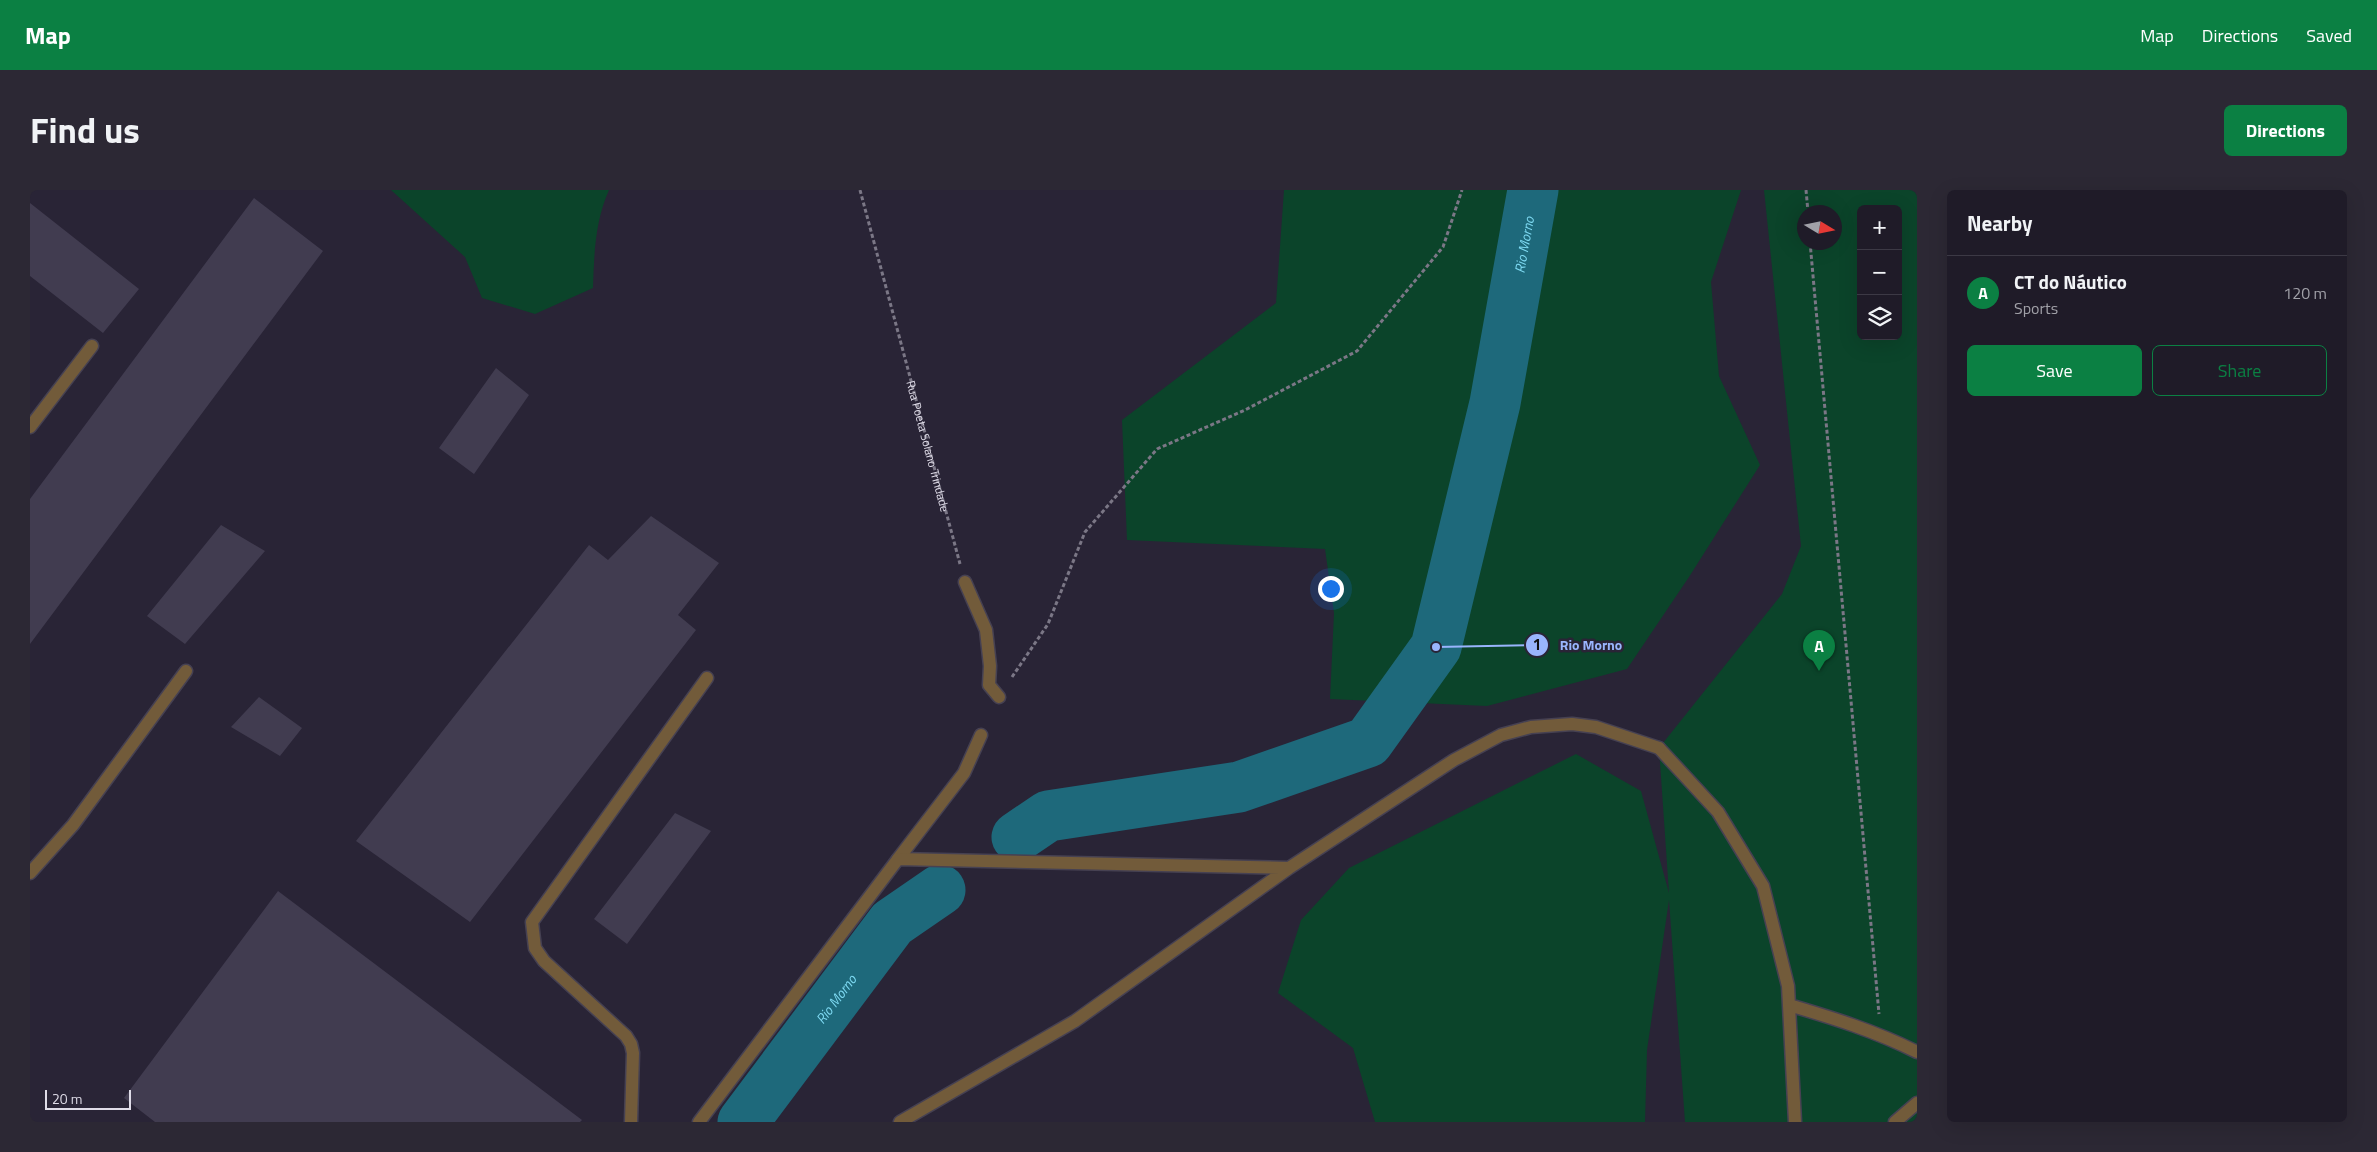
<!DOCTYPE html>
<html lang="en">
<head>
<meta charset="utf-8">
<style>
  body { margin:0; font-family:"Titillium Web",sans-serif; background:#2c2834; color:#f1f3f6 }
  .controls { position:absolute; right:15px; top:15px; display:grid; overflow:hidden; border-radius:8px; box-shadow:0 5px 20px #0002 }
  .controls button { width:45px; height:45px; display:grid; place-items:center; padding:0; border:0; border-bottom:1px solid #3c3945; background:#1f1b28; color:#f1f3f6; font:25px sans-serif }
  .compass { position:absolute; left:1767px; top:15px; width:45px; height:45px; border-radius:50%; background:#1f1b28; box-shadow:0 5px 20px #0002; rotate:100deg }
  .scale { position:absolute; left:15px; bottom:12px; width:86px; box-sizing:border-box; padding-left:5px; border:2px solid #dfdce8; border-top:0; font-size:14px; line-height:18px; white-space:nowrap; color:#dfdce8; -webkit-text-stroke:4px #292436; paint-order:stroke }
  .you { position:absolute; left:1300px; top:398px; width:18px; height:18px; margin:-12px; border:4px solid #fff; border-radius:50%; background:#1a73e8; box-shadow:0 0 0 8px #1a73e833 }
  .badge { display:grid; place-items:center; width:32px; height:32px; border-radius:50%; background:#0b8043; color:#fff; font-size:16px; font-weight:700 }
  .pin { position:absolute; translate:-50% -41px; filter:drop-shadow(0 1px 2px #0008) }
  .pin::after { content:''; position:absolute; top:26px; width:18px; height:15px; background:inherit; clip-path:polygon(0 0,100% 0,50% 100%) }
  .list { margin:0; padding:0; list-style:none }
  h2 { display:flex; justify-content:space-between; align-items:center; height:65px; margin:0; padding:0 20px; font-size:21px }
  h2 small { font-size:16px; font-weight:400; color:#a1a1a8 }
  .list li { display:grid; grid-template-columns:32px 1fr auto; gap:15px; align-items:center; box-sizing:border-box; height:75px; padding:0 20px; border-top:1px solid #3c3945 }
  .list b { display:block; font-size:19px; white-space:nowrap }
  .list p { margin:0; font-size:16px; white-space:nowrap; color:#a1a1a8 }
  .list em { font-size:16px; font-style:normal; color:#a1a1a8 }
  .actions { display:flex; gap:10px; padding:15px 20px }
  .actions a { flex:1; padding:11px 0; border:1px solid #0b8043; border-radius:8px; text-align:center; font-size:18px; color:#0b8043 }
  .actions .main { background:#0b8043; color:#fff }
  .icon { flex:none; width:28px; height:28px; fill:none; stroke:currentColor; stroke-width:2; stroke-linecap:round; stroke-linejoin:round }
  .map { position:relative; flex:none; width:1887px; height:932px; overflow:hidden; border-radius:8px }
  header { display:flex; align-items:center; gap:30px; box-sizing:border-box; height:70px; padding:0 25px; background:#0b8043; color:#fff }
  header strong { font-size:24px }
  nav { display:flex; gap:28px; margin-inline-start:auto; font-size:18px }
  .intro { display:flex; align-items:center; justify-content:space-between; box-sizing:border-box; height:120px; padding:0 30px }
  h1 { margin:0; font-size:35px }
  .button { padding:12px 22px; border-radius:8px; background:#0b8043; color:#fff; font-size:18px; font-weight:700 }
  main { display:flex; gap:30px; padding:0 30px }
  aside { flex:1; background:#1f1b28; border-radius:8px; box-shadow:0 5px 20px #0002 }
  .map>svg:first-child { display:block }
  .green { fill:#0b442a; fill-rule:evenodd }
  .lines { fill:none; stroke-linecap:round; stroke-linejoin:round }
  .river { stroke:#1e697b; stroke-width:51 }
  .building { fill:#413c50 }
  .lane-casing { stroke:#464152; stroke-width:15 }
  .street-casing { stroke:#464152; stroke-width:15 }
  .path { stroke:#7b7786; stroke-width:3; stroke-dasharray:4 2.5; stroke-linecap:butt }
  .lane { stroke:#725b3a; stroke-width:12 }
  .street { stroke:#725b3a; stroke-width:12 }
  .labels { text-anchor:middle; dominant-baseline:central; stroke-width:5; stroke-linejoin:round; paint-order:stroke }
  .street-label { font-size:12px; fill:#dfdce8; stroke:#292436 }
  .water-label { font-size:14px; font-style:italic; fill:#7edaf3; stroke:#292436 }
  .leader { fill:none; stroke:#99b5fd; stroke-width:2 }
  .callout-dot { fill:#99b5fd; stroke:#292436; stroke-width:2 }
  .mark-label { font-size:15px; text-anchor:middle; font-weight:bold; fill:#111 }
  .callout-label { font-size:14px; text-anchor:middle; font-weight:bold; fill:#99b5fd; stroke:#292436; stroke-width:5; stroke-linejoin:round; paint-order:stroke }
</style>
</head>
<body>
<header>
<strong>Map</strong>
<nav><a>Map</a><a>Directions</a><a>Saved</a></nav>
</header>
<div class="intro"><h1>Find us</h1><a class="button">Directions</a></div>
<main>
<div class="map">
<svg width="1887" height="932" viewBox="0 0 1887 932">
  <rect width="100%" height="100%" fill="#292436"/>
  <path class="green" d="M361,0H579C565,31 564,65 563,98L505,124L452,108L435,67Z
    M1254,0H1711L1681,92L1689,186L1730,275L1659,387L1597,479L1457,516L1300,509L1304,423L1295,359L1097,350L1092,230L1246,113Z
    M1734,0H1887V932H1655L1639,710L1617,860L1615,932H1345L1323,858L1248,803L1271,730L1319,678L1546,564L1611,601L1639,703L1629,558L1752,404L1771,356ZM1831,19H1868V146H1831ZM1774,22H1804V52H1774Z"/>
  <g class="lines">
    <g class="river">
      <path id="s1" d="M987,647L1018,626L1209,597L1338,552L1406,457L1465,213L1503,0"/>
      <path id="s2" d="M713,932L862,733L910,700"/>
    </g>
  </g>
  <path class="building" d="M224,8L293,61L0,454V309Z
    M0,13L109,99L73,143L0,86Z
    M466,178L499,205L444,284L409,258Z
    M621,326L689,373L648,425L666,440L440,732L326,651L559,355L578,370Z
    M191,335L235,361L155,454L117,426Z
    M229,507L272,538L250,566L201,537Z
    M645,623L681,641L597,754L564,729Z
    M248,701L552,930L550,932H125L94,908Z"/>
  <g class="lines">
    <g class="lane-casing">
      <path id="lane" d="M0,237L62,156
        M935,392L956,440L960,476L959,495L969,507
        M1629,558L1688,622L1733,696L1758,796L1765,932
        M868,669L934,583L951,545
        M0,683L43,635L156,481
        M1759,815C1803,828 1845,841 1887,862
        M601,932L603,863L601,854L596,846L514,771L505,758L502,732L677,488
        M1865,932L1887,913"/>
    </g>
    <g class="street-casing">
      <path id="street" d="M669,932L868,669L1259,678
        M870,932L1045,831L1259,678L1424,570L1471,545L1501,537L1542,534L1566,537L1629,558"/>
    </g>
    <g class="path">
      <path id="s3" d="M830,0L930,374"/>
      <path d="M1776,0L1778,22"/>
      <path d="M1780,52L1849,824"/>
      <path d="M982,487L1018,434L1055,342L1127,259L1215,220L1327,161L1413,57L1432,0"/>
    </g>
    <use href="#lane" class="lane"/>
    <use href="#street" class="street"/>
  </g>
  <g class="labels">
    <g class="street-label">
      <text stroke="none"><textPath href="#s3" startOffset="265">Rua Poeta Solano Trindade</textPath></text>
    </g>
    <g class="water-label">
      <text stroke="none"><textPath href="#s1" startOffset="896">Rio Morno</textPath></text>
      <text stroke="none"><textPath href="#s2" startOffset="154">Rio Morno</textPath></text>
    </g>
  </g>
  <path class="leader" d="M1406 457L1507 455"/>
  <g class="callout-dot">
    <circle cx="1406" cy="457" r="5"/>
    <circle cx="1507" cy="455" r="12"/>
  </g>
  <g class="mark-label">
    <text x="1507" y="460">1</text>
  </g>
  <g class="callout-label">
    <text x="1561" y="460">Rio Morno</text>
  </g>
</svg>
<div class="controls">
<button>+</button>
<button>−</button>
<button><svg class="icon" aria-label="layers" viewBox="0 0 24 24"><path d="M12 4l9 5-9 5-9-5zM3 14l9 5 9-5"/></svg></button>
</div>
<svg class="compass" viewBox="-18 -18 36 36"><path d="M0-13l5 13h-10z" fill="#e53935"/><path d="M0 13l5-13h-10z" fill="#a1a1a8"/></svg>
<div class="scale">20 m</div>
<div class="you"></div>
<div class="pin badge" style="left:1789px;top:481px">A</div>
</div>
<aside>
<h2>Nearby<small></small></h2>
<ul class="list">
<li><span class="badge">A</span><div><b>CT do Náutico</b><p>Sports</p></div><em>120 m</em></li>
</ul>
<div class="actions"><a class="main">Save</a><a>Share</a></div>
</aside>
</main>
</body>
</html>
